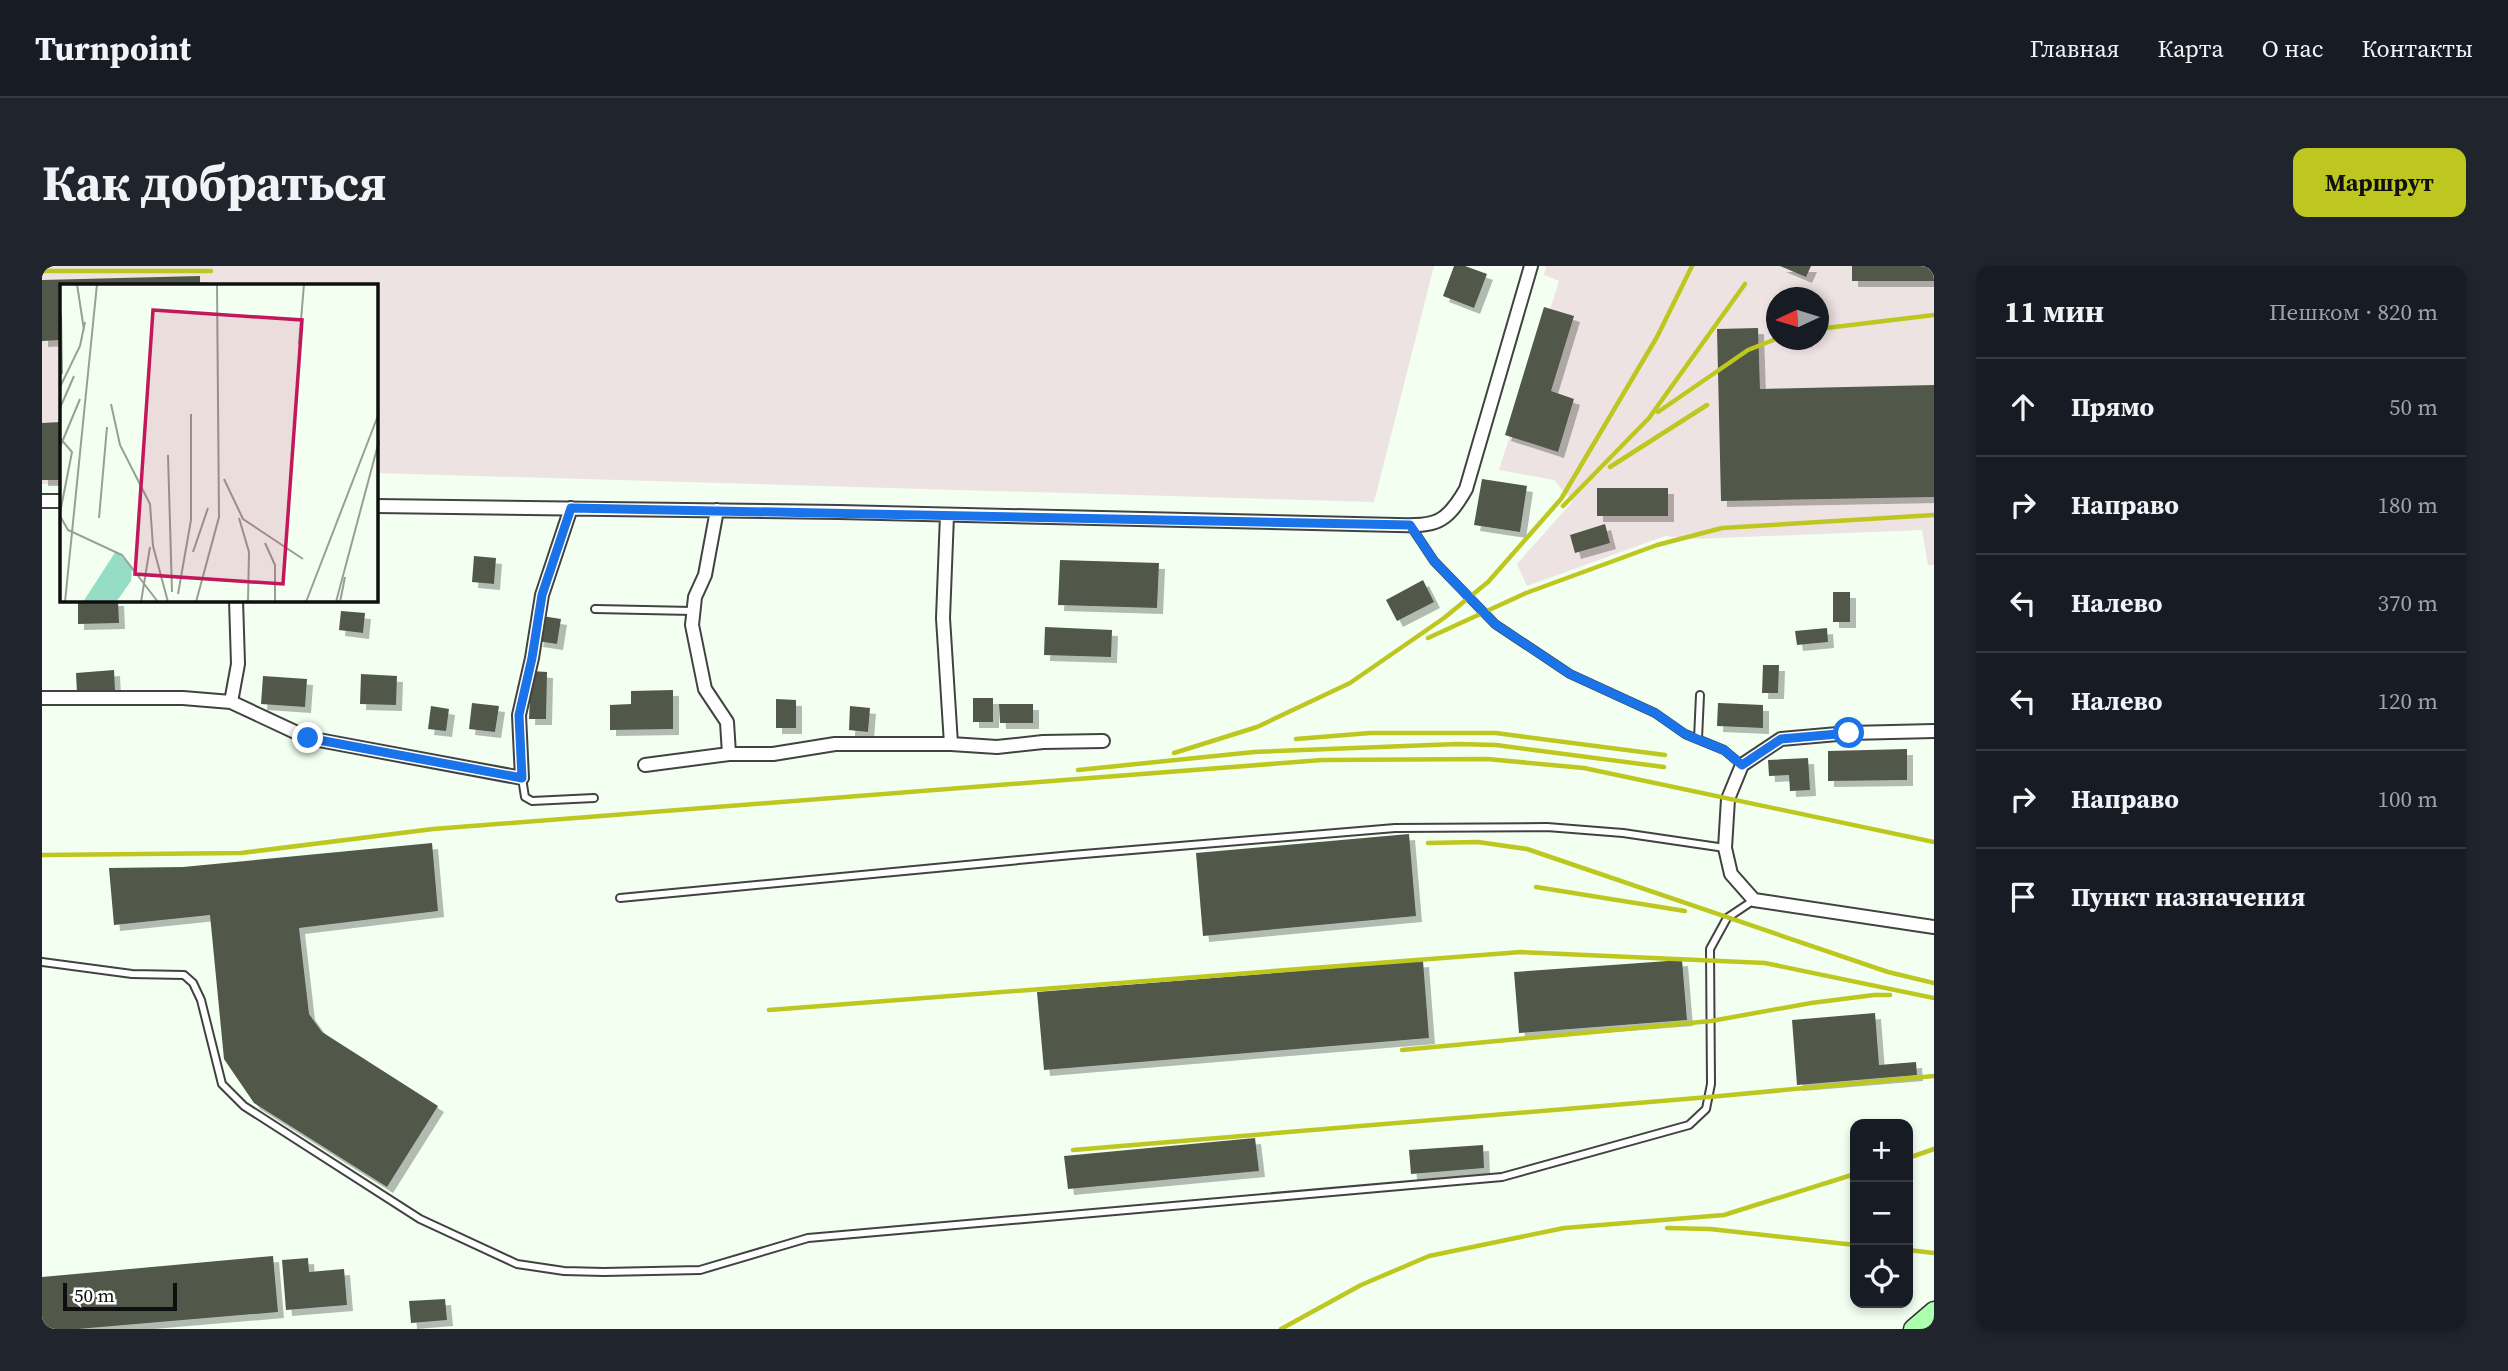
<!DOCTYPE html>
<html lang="ru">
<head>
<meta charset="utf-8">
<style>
  body { margin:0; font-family:"Source Serif 4",serif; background:#20242c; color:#f1f3f6 }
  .controls { position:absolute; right:21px; bottom:21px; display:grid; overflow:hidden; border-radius:14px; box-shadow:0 4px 10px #0003 }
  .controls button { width:63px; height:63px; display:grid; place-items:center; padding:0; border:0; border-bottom:2px solid #363941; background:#171b24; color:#f1f3f6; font:35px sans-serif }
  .compass { position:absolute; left:1724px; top:21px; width:63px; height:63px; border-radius:50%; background:#171b24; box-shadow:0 4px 10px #0003; rotate:266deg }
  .scale { position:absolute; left:21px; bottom:18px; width:114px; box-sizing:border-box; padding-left:7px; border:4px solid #0f0f0f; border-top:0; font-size:19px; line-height:24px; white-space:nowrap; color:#0f0f0f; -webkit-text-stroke:5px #fff; paint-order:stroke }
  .stop { position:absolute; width:21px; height:21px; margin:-16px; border:5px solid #1a73e8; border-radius:50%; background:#fff }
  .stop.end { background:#1a73e8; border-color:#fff; box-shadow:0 2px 7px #0008 }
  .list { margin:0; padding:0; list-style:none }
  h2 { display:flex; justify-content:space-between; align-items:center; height:91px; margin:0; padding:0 28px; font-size:30px }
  h2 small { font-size:23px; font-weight:400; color:#9ea1a6 }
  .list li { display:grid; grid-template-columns:46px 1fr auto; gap:21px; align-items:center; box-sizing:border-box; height:98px; padding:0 28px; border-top:2px solid #363941 }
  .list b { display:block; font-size:26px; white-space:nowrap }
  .list em { font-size:23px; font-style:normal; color:#9ea1a6 }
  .icon { flex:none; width:38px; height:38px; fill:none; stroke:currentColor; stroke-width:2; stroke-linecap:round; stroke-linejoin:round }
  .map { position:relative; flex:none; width:1892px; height:1063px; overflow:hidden; border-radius:14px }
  header { display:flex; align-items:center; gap:42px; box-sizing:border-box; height:98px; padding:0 35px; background:#171b24; border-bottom:2px solid #363941 }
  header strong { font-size:33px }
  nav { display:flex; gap:38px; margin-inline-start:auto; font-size:24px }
  .intro { display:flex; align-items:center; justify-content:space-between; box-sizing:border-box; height:168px; padding:0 42px }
  h1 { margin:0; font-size:49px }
  .button { padding:18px 32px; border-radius:14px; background:#bdc71f; color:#111; font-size:24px; font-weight:700 }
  main { display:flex; gap:42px; padding:0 42px }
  aside { flex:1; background:#171b24; border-radius:14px; box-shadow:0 4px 10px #0003 }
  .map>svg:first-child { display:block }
  .industrial { fill:#eee3e3; fill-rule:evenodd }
  .building { fill:#51584a; filter:url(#shadow) }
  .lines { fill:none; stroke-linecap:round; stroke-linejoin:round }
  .lane-casing { stroke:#424242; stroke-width:10 }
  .street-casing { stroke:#424242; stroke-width:16 }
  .secondary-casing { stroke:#313131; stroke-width:21 }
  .lane { stroke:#fff; stroke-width:6 }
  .street { stroke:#fff; stroke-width:12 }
  .secondary { stroke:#acffac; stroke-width:18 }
  .rail { stroke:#bdc71f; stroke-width:4.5 }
  .route { stroke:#1a73e8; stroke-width:9 }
  .inset-road { fill:none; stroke:#979f97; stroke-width:2 }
  .view { fill:#c2185b; fill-opacity:0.15; stroke:#c2185b; stroke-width:3.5 }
  .inset-edge { fill:none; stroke:#0f0f0f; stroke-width:3.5 }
</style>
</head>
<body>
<header>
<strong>Turnpoint</strong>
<nav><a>Главная</a><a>Карта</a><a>О нас</a><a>Контакты</a></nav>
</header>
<div class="intro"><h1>Как добраться</h1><a class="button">Маршрут</a></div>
<main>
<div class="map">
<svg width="1892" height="1063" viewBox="0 0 1892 1063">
  <defs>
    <filter id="shadow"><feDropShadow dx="6" dy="6" stdDeviation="0" flood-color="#0004"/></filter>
  </defs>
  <rect width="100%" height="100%" fill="#f2fff1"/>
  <path class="industrial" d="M0,0H1392L1332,236L334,207V19H19V219L0,218Z
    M1504,0H1892V299H1886L1880,264L1651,273L1623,270L1485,320L1475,298L1530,236L1512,214L1457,204L1517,15L1502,9ZM1734,32H1776V74H1734Z"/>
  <path class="building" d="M1412,0H1423L1445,8L1432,42L1401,30Z
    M1738,0H1769L1764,11Z
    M1810,0H1892V15H1810Z
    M158,10V19H19V74L0,75V14Z
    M1502,41L1532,50L1509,125L1532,133L1516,186L1463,169Z
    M1716,62L1718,123L1892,119V231L1679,235L1675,63Z
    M19,156V214H0V157Z
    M1440,213L1485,220L1478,266L1432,259Z
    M1555,222H1626V250H1555Z
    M1563,258L1568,277L1533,287L1528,269Z
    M432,290L454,292L452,318L430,316Z
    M1018,294L1117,297L1115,342L1016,339Z
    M1381,314L1392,336L1355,355L1344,334Z
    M1791,326H1808V356H1791Z
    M36,334H76L77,357L36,358Z
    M299,345L323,347L321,367L297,364Z
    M500,350L519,353L515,378L495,375Z
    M1003,361L1070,364L1069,391L1002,389Z
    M1785,362L1786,376L1755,379L1753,365Z
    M1721,399H1737L1736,427H1720Z
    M72,404L73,424L35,427L34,407Z
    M489,405L505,406L504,453H487Z
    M319,408L355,410L354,439L318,438Z
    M221,410L265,413L263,441L219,438Z
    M631,424V463L568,464V439L589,438V425Z
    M931,432H951V456H931Z
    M734,433L754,434V462H734Z
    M430,437L457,440L453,466L427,463Z
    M1676,437L1721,439V462L1675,460Z
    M957,438H991V457H958Z
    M389,440L407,443L404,465L386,463Z
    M808,440L828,442L826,466L807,464Z
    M1865,483V514L1786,515V485Z
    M1766,492L1768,524L1748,525L1747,509L1727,510L1726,494Z
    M1367,568L1374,650L1161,670L1154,587Z
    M390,577L396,645L257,662L267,748L280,766L396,840L345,921L212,837L182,793L168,649L72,659L67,602L141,601Z
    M1640,694L1645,754L1477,767L1472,706Z
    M1381,695L1387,772L1002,804L995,726Z
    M1833,747L1837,799L1874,796L1875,809L1755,819L1750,754Z
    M1213,872L1217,905L1026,923L1022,890Z
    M1441,879L1442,902L1369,908L1367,884Z
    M231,990L236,1046L36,1063H0V1011Z
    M266,992L267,1006L302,1003L305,1039L244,1044L240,994Z
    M403,1033L405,1054L369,1057L367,1035Z"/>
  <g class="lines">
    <g class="lane-casing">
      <path id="lane" d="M1368,259L1392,295L1453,358L1528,408L1613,447L1643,468L1682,484L1700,499
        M553,343L651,345
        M1656,473L1658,429
        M480,512L483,531L490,535L552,532
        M578,632L1030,589L1353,562L1505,561L1581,567L1683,582
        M0,696L90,708L142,709L151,717L159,734L180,818L202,840L378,953L475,998L522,1005L562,1006L658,1004L766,972L1460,911L1647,859L1664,843L1669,818L1668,683L1685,652L1712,634"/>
    </g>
    <g class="street-casing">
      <path id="street" d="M0,235H19
        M334,240L797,246L1355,259C1394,260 1404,258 1424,223L1489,0
        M675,244L663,309L653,331L650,359L663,423L685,456L687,488
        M905,249L901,352L909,478
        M0,432H141L189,436L266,472L480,512L477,449L490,392L500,329L529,242
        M189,436L196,398L194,334
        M1892,465L1807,467L1739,473L1700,499L1686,533L1683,582L1689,608L1712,634L1892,661
        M603,499L687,488H731L793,478H909L955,481L1001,476L1061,475"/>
    </g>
    <g class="secondary-casing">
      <path id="secondary" d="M1871,1063L1892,1045"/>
    </g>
    <use href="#lane" class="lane"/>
    <use href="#street" class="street"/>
    <use href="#secondary" class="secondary"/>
    <path class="rail" d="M0,5H169
      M1776,63L1892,49
      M1616,146L1706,84L1734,73
      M1568,201L1665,139
      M1521,240L1607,152L1703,18
      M1386,372L1484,327L1615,279L1680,262L1892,249
      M1254,473L1328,467H1454L1623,489
      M1132,487L1215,461L1308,417L1402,352L1446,316L1519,233L1615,71L1650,0
      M1036,504L1212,486L1415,478L1454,479L1622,501
      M1386,577L1436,576L1485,583L1846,706L1892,717
      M0,589L199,587L391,563L1280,494L1445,493L1542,502L1892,576
      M1494,621L1643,645
      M727,744L1479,686L1723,697L1892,732
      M1360,784L1669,755L1769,737L1832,729H1848
      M1031,884L1667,831L1892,810
      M1866,892L1892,883
      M1625,962L1668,963L1813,979
      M1866,984L1892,987
      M1239,1063L1319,1019L1387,990L1522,962L1682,949L1813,908"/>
  </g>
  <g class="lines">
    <path class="route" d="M266,472L480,512L477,449L490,392L500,329L529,242L1368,259L1392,295L1453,358L1528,408L1613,447L1643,468L1682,484L1700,499L1739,473L1807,467"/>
  </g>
  <g transform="translate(18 18)">
    <rect width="318" height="318" fill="#f2fff1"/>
    <path d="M56,267L72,283L71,297L56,318H23Z" fill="#96ddc5"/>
    <path class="inset-road" d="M17,0L24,46M1,30L2,90M239,60L244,0M0,103L20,62L25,38M51,120L60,161L90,220L93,262L108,318M0,124L14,92M0,154L12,168L0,229M0,163L20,115M108,171L112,308M164,195L183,235L243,275M0,232L8,246L62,271L98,318M39,234L47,143M179,234L189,268L188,318M205,259L215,281V318M133,268L148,224M118,310L131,236V130M5,318L37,0M81,318L90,263M136,318L159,233L157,0M246,318L319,129M276,318L319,157M280,318L285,293"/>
    <path class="view" d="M93,26L242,36L223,300L75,290Z"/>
    <rect width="318" height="318" class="inset-edge"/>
  </g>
</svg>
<div class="controls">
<button>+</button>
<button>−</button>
<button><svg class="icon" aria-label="locate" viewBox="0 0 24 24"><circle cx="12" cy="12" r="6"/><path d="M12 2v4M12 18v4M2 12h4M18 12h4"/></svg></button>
</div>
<svg class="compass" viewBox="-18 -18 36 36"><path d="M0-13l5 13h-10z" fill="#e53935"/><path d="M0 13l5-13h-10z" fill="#9ea1a6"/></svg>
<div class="scale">50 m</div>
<div class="stop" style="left:1807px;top:467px"></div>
<div class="stop end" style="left:266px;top:472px"></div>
</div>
<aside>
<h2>11 мин<small>Пешком · 820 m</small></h2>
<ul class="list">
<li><svg class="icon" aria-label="ahead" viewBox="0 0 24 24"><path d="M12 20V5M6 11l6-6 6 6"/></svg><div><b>Прямо</b></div><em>50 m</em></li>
<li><svg class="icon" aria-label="right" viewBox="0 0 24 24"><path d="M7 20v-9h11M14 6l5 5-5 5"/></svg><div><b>Направо</b></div><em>180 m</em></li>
<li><svg class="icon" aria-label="left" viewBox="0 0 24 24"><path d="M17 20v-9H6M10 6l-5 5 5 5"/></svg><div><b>Налево</b></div><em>370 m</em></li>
<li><svg class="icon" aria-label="left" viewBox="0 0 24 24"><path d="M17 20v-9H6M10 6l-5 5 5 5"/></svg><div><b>Налево</b></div><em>120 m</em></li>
<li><svg class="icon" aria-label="right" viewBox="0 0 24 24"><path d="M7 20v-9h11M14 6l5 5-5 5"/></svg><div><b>Направо</b></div><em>100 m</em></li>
<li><svg class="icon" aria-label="arrive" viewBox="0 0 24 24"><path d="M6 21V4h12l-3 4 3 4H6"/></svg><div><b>Пункт назначения</b></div></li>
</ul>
</aside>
</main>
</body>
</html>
